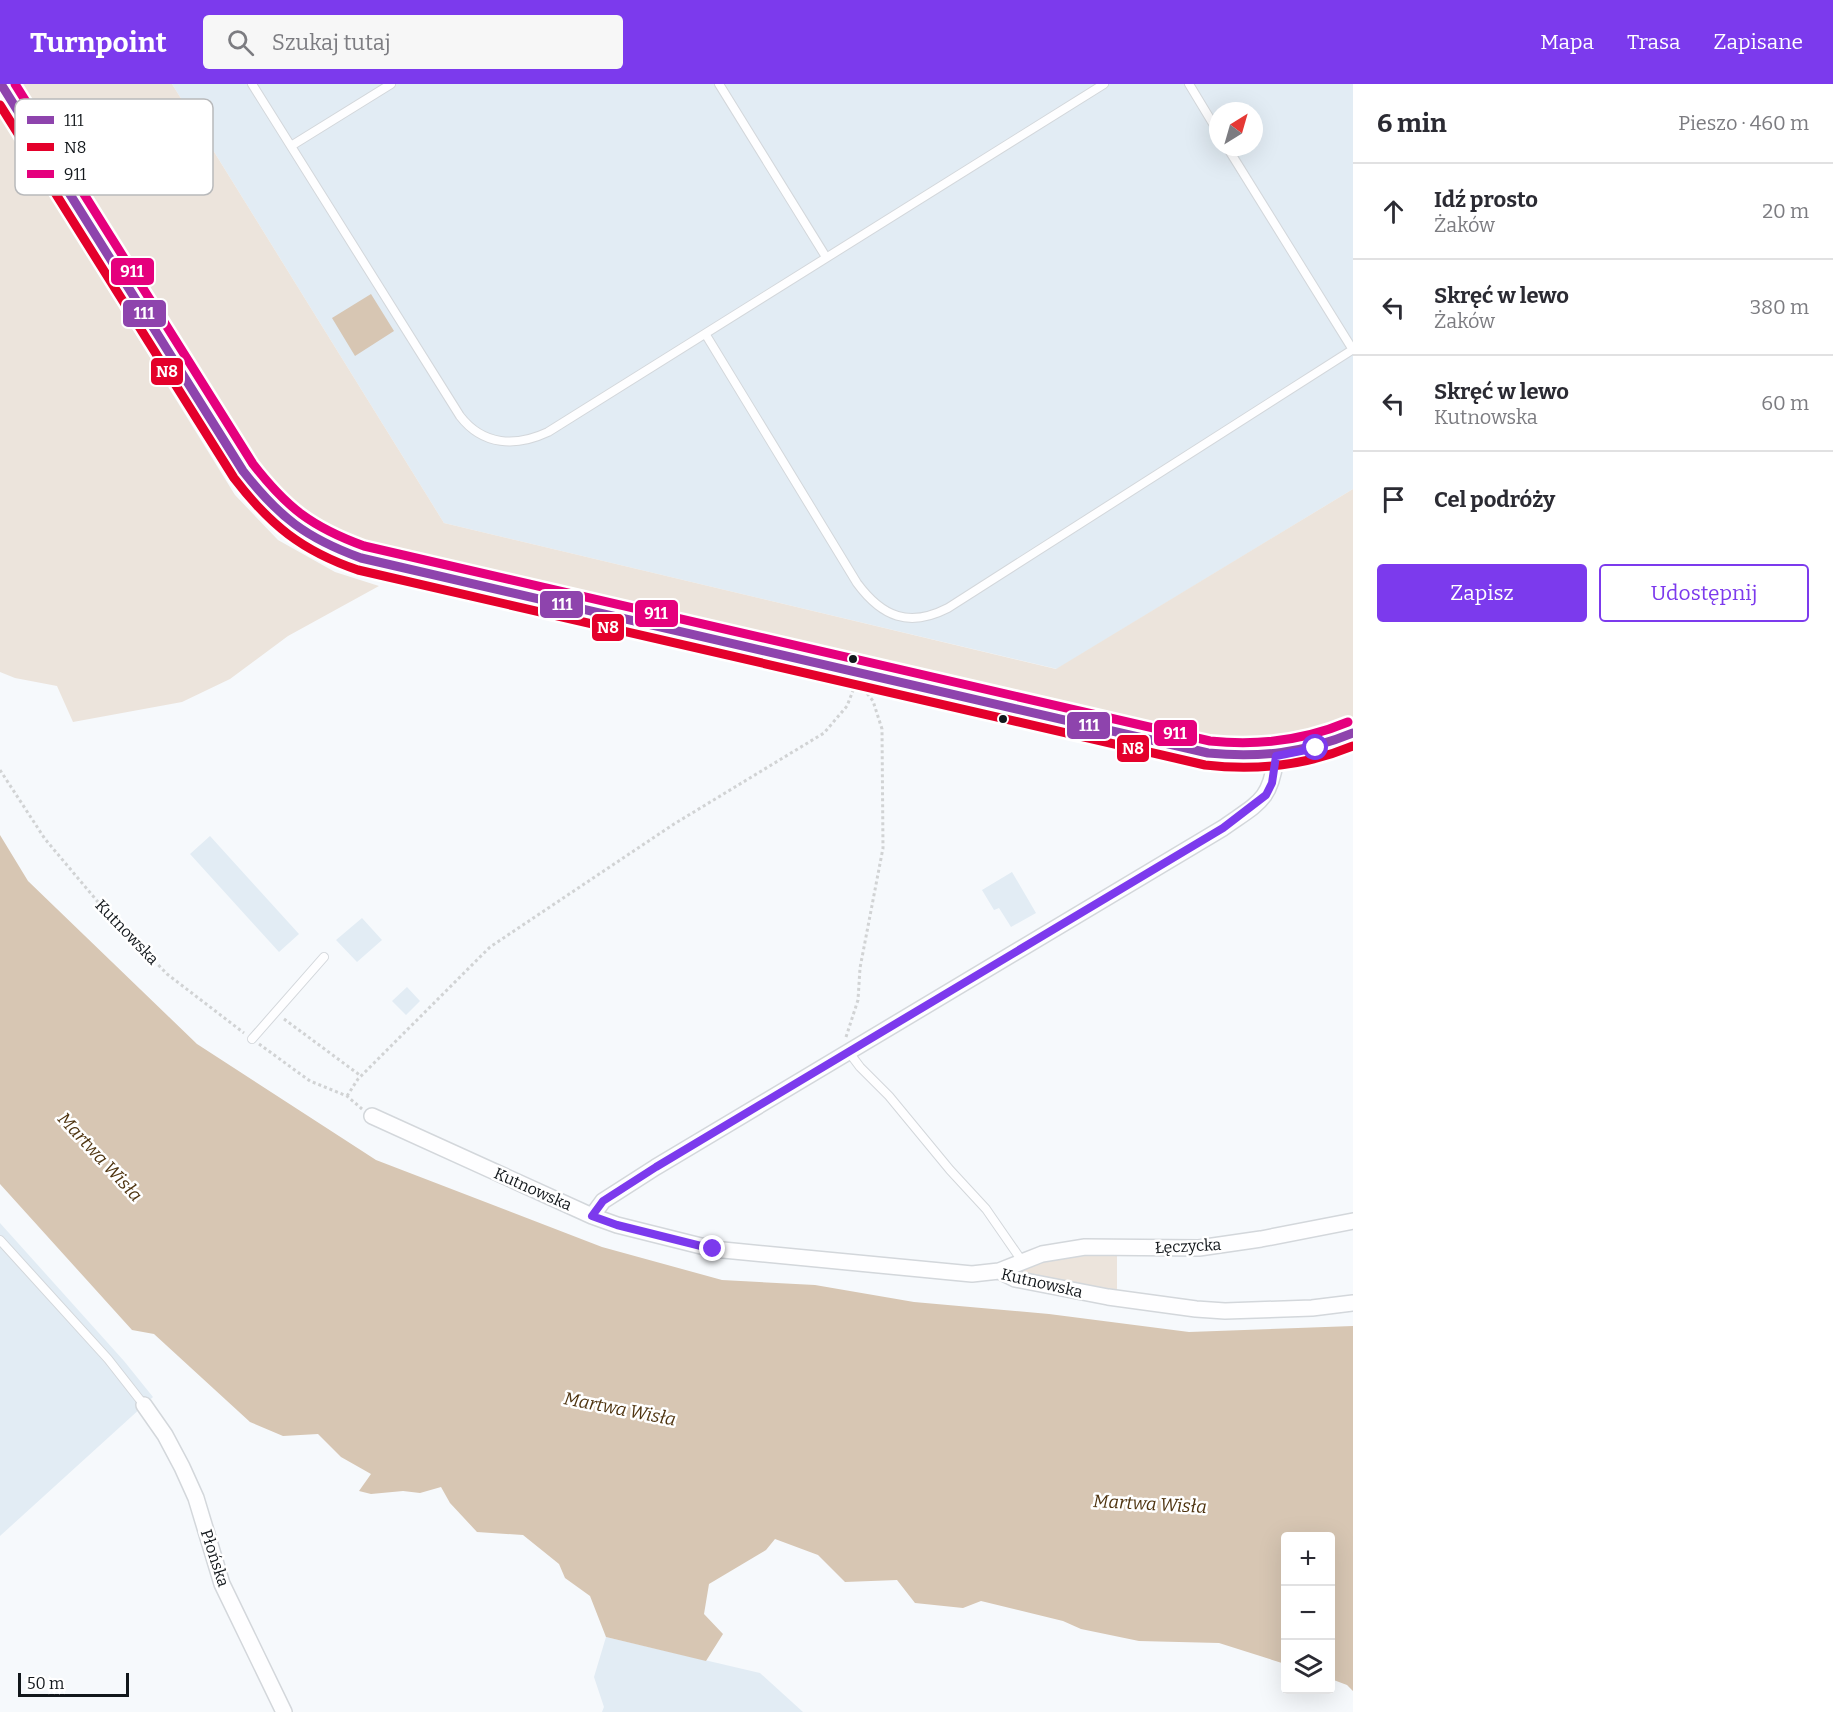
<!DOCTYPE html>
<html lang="pl">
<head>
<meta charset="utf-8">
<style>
  body { margin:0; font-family:Bitter,serif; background:#f7f7f7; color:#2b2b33 }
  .controls { position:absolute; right:18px; bottom:18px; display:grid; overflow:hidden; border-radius:6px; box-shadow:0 6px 24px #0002 }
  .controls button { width:54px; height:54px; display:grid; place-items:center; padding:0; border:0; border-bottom:2px solid #e1e1e2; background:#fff; color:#2b2b33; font:30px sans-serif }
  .compass { position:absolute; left:1209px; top:18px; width:54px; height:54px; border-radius:50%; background:#fff; box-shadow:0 6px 24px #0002; rotate:37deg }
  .scale { position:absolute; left:18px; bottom:15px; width:111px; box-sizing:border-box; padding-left:6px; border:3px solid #12171b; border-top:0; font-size:16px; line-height:21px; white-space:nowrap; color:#12171b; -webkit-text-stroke:4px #fff; paint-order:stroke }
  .stop { position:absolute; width:18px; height:18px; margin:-14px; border:4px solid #7c3aed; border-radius:50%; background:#fff }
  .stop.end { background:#7c3aed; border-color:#fff; box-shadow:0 2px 6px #0008 }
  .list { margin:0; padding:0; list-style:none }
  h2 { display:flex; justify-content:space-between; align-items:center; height:78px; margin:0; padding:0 24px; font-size:26px }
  h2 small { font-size:20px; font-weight:400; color:#7c7c81 }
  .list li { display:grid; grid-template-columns:39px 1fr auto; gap:18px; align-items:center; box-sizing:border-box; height:96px; padding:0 24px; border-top:2px solid #e1e1e2 }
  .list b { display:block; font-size:22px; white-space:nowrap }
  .list p { margin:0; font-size:20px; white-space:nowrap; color:#7c7c81 }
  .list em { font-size:20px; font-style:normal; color:#7c7c81 }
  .actions { display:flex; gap:12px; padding:18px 24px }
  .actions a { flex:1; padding:14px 0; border:2px solid #7c3aed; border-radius:6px; text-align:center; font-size:21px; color:#7c3aed }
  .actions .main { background:#7c3aed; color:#fff }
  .icon { flex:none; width:33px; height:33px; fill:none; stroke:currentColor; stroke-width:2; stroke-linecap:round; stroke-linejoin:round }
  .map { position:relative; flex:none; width:1353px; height:1628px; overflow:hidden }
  header { display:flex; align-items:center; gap:36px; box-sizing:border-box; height:84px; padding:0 30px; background:#7c3aed; color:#fff }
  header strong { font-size:28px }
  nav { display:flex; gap:33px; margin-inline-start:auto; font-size:21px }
  .search { width:420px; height:54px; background:#f7f7f7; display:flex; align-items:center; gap:15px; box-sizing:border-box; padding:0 21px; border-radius:6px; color:#7c7c81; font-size:22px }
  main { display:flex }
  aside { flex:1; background:#fff }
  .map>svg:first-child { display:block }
  .built { fill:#e2ecf4; fill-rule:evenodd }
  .green { fill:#ece4dc }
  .water { fill:#d7c6b3 }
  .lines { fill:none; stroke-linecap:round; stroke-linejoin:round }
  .lane-casing { stroke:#d3d7db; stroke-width:10 }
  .street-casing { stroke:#d3d7db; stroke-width:18 }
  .secondary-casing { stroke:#d3d7db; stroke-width:24 }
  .path { stroke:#d1d3d4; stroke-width:3; stroke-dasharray:3 3; stroke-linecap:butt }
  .lane { stroke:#fefeff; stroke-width:8 }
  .street { stroke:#fefeff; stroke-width:15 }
  .secondary { stroke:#fefeff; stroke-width:21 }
  .bus-1-casing { stroke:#fff; stroke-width:14 }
  .bus-2-casing { stroke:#fff; stroke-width:14 }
  .bus-3-casing { stroke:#fff; stroke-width:14 }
  .bus-1 { stroke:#8e44ad; stroke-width:9 }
  .bus-2 { stroke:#e4002b; stroke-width:9 }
  .bus-3 { stroke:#e5007d; stroke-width:9 }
  .route { stroke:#7c3aed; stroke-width:8 }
  .bus-dot { fill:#12171b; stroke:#fff; stroke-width:2 }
  .labels { text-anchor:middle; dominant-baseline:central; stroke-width:5; stroke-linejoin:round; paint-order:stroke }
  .street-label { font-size:16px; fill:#12171b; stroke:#fff }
  .water-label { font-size:18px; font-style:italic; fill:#4f3410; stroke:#fff }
  .key { fill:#fff; stroke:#b8b9bb; stroke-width:1.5 }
  .key-label { font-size:16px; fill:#12171b }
  .line-badge { stroke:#fff; stroke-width:2 }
  .badge-label { font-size:16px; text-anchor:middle; font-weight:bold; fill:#fff }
</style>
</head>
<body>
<header>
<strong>Turnpoint</strong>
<div class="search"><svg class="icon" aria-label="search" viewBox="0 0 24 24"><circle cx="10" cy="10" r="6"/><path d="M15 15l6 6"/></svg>Szukaj tutaj</div>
<nav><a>Mapa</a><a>Trasa</a><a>Zapisane</a></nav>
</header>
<main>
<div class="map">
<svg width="1353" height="1628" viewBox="0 0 1353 1628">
  <rect width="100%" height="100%" fill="#f6f9fc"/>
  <path class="built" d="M172,0H1353V405L1057,585L444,439ZM1218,27H1254V63H1218Z
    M210,752L299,850L279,868L190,770Z
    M1012,788L1036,829L1011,843L999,824L994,826L982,806Z
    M362,834L382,856L357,878L336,856Z
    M407,903L420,917L406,931L392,917Z
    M0,1139L124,1277L153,1313L0,1452Z
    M606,1553L760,1589L803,1628H602L604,1623L594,1593Z"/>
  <path class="green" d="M11,0H172L444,439L1056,585L1353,405V640L1295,660L1227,664L908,590C876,575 847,572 813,568L354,463L298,435L263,401Z
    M0,31L235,411L278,456L335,488L379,502L288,552L230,595L182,618L73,638L57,602L15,594L0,588Z
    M1117,1170V1207L1019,1193L1016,1185L1054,1174Z"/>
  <path class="water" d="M371,210L394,247L355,272L332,234Z
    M0,751L28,797L197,960L376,1076L602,1163L722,1196L815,1201L914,1218L1049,1230L1189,1248L1353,1242V1607L1347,1601L1331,1595L1330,1452H1286L1285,1580L1219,1559L1139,1557L1081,1545L1063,1537L981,1517L963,1524L915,1519L897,1496L845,1498L818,1471L775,1455L766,1466L709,1500L704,1530L723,1550L706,1577L606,1553L590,1512L565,1494L559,1480L523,1451L477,1448L450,1419L441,1403L420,1409L403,1407L371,1410L359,1407L371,1390L341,1373L318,1350L283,1352L250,1338L154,1250L132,1246L0,1100Z"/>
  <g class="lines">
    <g class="lane-casing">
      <path id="lane" d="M252,0L460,332C483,362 516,363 548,348L1104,0
        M719,0L826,173
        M1189,0L1218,48
        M291,62L391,0
        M1227,63L1353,266
        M706,251L857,499C882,533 909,544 948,524L1352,266
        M252,955L324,873
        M848,967L860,983L889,1012L950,1086L986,1125L1022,1177
        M0,1156L108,1275L144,1321"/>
    </g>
    <g class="street-casing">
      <path id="street" d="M372,1032L592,1132L617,1141L713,1165L972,1190L999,1187L1015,1195L1108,1213L1196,1225L1225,1227L1312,1224L1353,1219
        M592,1132L603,1117L656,1083L1223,744C1258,719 1271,717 1276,672
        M999,1187L1042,1170L1085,1163L1199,1164L1261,1155L1353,1137
        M144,1321L165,1351L182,1383L196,1414L222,1500L284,1628"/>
    </g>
    <g class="secondary-casing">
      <path id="secondary" d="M1,0L243,387C279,435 304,455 361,474L1208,669C1260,676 1305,671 1353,649"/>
    </g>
    <path class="path" d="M0,686L45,755L98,818L167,890L244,949
      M284,935L361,992
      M846,953L858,916L860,884L883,764L882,645L873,617L866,608
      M259,960L310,997L347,1012L362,1025
      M347,1012L358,995L490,863L674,740L824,649L847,622L854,604"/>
    <use href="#lane" class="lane"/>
    <use href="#street" class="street"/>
    <use href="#secondary" class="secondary"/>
    <g class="bus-1-casing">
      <path id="bus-1" d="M1,0L243,387C279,433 306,454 361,474L1208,669C1259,674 1305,669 1353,649"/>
    </g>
    <g class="bus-2-casing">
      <path id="bus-2" d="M0,21L234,394C270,441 302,467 358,486L1205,681C1257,687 1305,682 1353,662"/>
    </g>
    <g class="bus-3-casing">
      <path id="bus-3" d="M15,0L253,380C287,424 312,443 364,462L1210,657C1259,662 1303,657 1348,638"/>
    </g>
    <use href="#bus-1" class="bus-1"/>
    <use href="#bus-2" class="bus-2"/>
    <use href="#bus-3" class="bus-3"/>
  </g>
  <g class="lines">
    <path class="route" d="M713,1165L617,1141L592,1132L603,1117L656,1083L1223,744L1266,711L1272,699L1276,672L1316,664"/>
  </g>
  <g class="bus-dot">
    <circle cx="853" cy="575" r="5"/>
    <circle cx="1003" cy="635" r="5"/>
  </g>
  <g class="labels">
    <g class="street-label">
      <text transform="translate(127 848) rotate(46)">Kutnowska</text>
      <text transform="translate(533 1105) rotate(24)">Kutnowska</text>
      <text transform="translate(1188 1162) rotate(-3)">Łęczycka</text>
      <text transform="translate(1042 1199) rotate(13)">Kutnowska</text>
      <text transform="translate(215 1474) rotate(72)">Płońska</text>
    </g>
    <g class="water-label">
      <text transform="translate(100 1073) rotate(47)">Martwa Wisła</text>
      <text transform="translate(620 1325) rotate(11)">Martwa Wisła</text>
      <text transform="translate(1150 1420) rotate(3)">Martwa Wisła</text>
    </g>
  </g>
  <rect x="15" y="15" width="198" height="96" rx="9" class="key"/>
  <rect x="27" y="32" width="27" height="8" fill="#8e44ad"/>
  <rect x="27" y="59" width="27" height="8" fill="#e4002b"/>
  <rect x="27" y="86" width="27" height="8" fill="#e5007d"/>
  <g class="key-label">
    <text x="64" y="42">111</text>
    <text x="64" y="69">N8</text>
    <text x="64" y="96">911</text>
  </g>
  <g class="line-badge">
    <rect x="110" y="173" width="45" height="29" rx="6" fill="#e5007d"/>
    <rect x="122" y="215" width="45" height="29" rx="6" fill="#8e44ad"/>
    <rect x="150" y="273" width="34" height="29" rx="6" fill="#e4002b"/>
    <rect x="539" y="506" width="45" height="29" rx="6" fill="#8e44ad"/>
    <rect x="634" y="515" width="45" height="29" rx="6" fill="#e5007d"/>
    <rect x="591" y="529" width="34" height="29" rx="6" fill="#e4002b"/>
    <rect x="1066" y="627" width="45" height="29" rx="6" fill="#8e44ad"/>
    <rect x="1153" y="635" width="45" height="28" rx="6" fill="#e5007d"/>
    <rect x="1116" y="650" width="34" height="29" rx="6" fill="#e4002b"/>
  </g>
  <g class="badge-label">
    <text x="132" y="193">911</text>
    <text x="144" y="235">111</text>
    <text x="167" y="293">N8</text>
    <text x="562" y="526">111</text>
    <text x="656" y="535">911</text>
    <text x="608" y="549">N8</text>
    <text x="1089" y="647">111</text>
    <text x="1175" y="655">911</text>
    <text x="1133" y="670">N8</text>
  </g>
</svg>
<div class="controls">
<button>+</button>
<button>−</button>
<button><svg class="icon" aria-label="layers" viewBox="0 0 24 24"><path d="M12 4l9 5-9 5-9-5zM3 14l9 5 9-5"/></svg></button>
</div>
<svg class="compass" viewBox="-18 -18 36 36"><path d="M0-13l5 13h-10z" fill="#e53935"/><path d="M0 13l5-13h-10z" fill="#7c7c81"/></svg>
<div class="scale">50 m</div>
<div class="stop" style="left:1316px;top:664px"></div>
<div class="stop end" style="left:713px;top:1165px"></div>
</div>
<aside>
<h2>6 min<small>Pieszo · 460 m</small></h2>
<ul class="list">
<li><svg class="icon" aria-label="ahead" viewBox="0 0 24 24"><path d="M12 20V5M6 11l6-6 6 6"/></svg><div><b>Idź prosto</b><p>Żaków</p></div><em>20 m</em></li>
<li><svg class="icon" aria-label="left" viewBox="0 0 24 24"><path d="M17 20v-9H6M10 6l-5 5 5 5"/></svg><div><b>Skręć w lewo</b><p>Żaków</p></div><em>380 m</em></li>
<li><svg class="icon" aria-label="left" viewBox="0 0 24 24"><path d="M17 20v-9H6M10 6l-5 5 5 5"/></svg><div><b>Skręć w lewo</b><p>Kutnowska</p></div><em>60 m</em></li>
<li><svg class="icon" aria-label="arrive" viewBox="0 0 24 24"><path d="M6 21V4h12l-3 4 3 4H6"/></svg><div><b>Cel podróży</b></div></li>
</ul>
<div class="actions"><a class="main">Zapisz</a><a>Udostępnij</a></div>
</aside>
</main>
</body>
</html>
